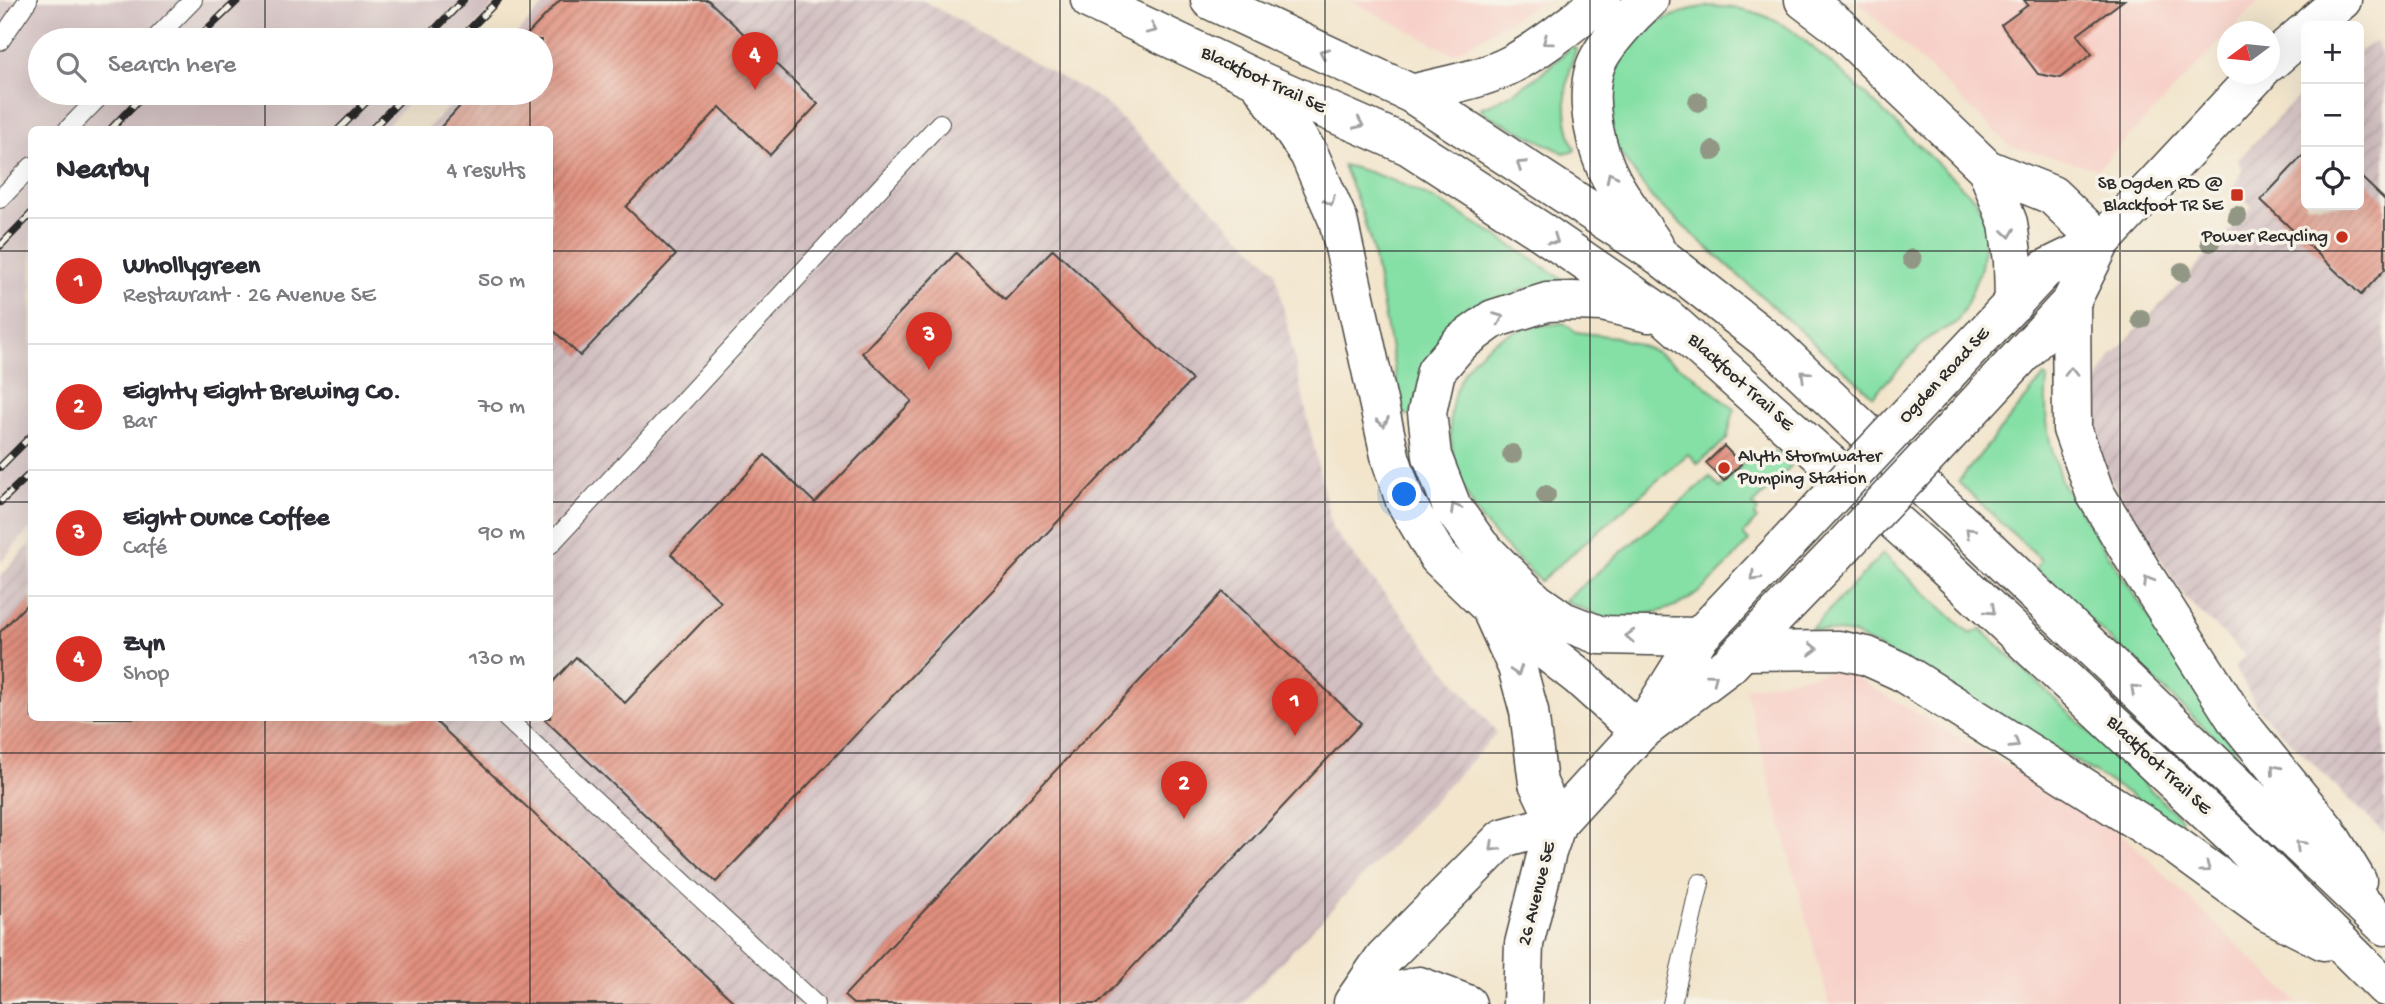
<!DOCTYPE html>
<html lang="en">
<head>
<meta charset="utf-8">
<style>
  body { margin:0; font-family:"Gochi Hand",sans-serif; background:#f2f2f3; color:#2b2b33 }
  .controls { position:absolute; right:21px; top:21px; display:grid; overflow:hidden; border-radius:10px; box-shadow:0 7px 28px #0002 }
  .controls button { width:63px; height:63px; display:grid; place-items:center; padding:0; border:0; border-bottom:2px solid #e1e1e2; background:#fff; color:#2b2b33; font:35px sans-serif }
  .compass { position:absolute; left:2217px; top:21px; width:63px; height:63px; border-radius:50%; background:#fff; box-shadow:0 7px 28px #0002; rotate:255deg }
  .you { position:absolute; left:1405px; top:495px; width:24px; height:24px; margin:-18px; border:5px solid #fff; border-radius:50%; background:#1a73e8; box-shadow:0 0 0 10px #1a73e833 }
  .badge { display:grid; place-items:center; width:46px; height:46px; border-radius:50%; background:#d93025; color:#fff; font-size:23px; font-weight:700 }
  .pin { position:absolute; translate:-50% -58px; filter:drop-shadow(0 2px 4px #0008) }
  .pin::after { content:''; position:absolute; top:37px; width:24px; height:21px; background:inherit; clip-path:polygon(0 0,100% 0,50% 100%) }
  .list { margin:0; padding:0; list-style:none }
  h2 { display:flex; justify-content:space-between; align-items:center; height:91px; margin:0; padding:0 28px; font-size:30px }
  h2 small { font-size:23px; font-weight:400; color:#7c7c81 }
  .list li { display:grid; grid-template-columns:46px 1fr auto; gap:21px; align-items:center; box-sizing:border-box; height:126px; padding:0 28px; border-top:2px solid #e1e1e2 }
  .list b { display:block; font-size:26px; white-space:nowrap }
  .list p { margin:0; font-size:23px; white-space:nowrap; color:#7c7c81 }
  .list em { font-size:23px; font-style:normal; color:#7c7c81 }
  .icon { flex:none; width:38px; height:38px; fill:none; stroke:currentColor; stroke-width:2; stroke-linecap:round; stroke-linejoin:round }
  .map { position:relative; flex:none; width:2385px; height:1004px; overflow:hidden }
  .search { position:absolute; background:#fff; box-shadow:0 7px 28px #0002; left:28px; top:28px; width:525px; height:77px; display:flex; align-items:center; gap:18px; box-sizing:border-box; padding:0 24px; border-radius:38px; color:#7c7c81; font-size:26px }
  .panel { position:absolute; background:#fff; box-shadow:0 7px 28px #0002; left:28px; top:126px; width:525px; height:595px; border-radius:10px }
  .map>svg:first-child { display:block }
  .built { fill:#f7d1c9 }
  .industrial { fill:url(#industrial-furrows) }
  .railway { fill:#d2bfc1 }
  .green { fill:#85e0a6; stroke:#588668; stroke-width:2 }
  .building { fill:url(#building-hatch) }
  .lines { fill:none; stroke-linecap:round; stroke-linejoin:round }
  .service-casing { stroke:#494743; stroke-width:20 }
  .tertiary-casing { stroke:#494743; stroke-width:41 }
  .secondary-casing { stroke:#494743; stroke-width:41 }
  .service { stroke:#fff; stroke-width:18 }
  .tertiary { stroke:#fff; stroke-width:38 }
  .secondary { stroke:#fff; stroke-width:38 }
  .rail-casing { stroke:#2b2b2b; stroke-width:8 }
  .rail { stroke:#f7f3e8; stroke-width:5; stroke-dasharray:16; stroke-linecap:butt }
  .tertiary-bridge-casing { stroke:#494743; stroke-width:41; stroke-linecap:butt }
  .tertiary-bridge { stroke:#fff; stroke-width:38 }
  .tree { fill:#919784 }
  .oneway { stroke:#a0a0a0 }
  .grid { fill:none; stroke:#2b2b2b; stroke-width:2; stroke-opacity:0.55 }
  .poi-dot { fill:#c8321e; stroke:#f7f3e8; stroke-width:2.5 }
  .labels { text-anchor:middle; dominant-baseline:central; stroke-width:7; stroke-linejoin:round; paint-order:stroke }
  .street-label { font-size:19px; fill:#2b2b2b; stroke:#f7f3e8 }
  .poi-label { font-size:19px; fill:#2b2b2b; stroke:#f7f3e8; text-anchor:end }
</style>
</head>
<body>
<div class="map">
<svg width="2385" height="1004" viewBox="0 0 2385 1004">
  <defs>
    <pattern id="industrial-furrows" width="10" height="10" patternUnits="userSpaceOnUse" patternTransform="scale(1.75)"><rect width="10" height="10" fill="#d2bfc1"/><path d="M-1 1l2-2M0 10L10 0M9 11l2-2" fill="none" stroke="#b4a4a6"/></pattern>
    <pattern id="building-hatch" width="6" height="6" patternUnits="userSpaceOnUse" patternTransform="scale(1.75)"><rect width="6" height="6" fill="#e18f7e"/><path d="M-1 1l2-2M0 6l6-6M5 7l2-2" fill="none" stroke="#b77567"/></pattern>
  </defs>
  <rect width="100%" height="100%" fill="#f7f3e8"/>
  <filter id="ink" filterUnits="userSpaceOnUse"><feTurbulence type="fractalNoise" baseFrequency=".0143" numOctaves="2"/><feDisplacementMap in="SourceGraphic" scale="14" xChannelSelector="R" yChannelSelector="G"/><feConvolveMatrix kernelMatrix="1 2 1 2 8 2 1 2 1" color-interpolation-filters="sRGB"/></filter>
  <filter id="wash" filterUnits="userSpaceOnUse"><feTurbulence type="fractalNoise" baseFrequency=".00686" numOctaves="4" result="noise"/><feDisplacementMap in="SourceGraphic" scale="28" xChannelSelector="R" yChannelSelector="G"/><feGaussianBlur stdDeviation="1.57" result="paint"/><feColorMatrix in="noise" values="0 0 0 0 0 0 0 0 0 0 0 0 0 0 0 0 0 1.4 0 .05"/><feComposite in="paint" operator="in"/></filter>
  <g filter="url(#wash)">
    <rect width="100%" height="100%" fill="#f2e5cc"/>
    <path class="built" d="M1350,0H1544L1453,54Z
      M1857,0H2260L2098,169L2010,146Z
      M1841,669L2122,834L2299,1004H1829L1745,688Z"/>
    <path class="industrial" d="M549,0H922L1102,100L1275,270L1332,529L1497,733L1242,1004H0V577L31,544L32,718H550V130L427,129L462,93H541V40H511Z
      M2376,41L2385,64V834L2259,711L2235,667L2245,655L2186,599L2108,475L2091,430L2090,403L2097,381L2111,357L2252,207L2234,186L2243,170L2238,160L2306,89V205H2359V51Z"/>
    <path class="railway" d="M0,0H499L463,40H40V93H417L384,129L32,130L31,527L0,563Z"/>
    <path class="green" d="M1707,6C1747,8 1762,11 1796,33L1849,79L1976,200L1988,222L1991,236L1985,240L1981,267L1969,299L1957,322L1928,338L1873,396L1652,198L1608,136L1605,91L1616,63L1629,44L1655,23L1688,10Z
      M1572,46L1576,49C1564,84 1561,114 1575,150L1564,153L1485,114L1480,108C1517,95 1545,73 1572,46Z
      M1343,165C1426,184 1498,237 1568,283L1518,291L1414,414L1403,415L1372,247L1361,210Z
      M1564,323L1576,332L1616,337L1650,349L1690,373L1734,409L1727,439L1698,464L1688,454L1540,581C1522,562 1500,544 1484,523C1436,458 1431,358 1522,329C1535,325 1551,325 1564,323Z
      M2044,376L2047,378C2043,418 2049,445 2062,483L2242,760H2239L2035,569L2041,560L1958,482Z
      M1776,451L1791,466L1753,505L1758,511L1754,516L1757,519L1743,534L1749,541C1710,584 1690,613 1628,616V623L1612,622L1564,601L1710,477L1720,488L1744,462Z
      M1883,554L1970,634L1981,629L2181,819L2178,824L2037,737L1854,634L1811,629Z"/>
    <g id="blocks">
      <path class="building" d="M560,0H708L818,104L770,155L720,107L626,207L676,255L580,356L550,327V130H438L472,93H541V40H522Z
        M2024,0H2124L2077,35L2092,54L2060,78L2038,74L2001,25L2028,5Z
        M2306,152V205H2359V175L2385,200V269L2361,295L2261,200Z
        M1053,249L1192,380L716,882L543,718H550V685L576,657L625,703L721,602L671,554L765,455L815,503L912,401L862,353L956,253L1005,300Z
        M1724,446L1741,464L1724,481L1706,463Z
        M1223,592L1361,723L1098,1004H853L844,996Z
        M32,599V718H432L736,1004H0V632Z"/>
    </g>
  </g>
  <g filter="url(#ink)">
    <use href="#blocks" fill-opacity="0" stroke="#494743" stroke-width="2"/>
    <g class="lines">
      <g class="service-casing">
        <path id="service" d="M154,40L193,0
          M0,41L28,0
          M67,130L103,93
          M0,199L32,166
          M550,545L940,123
          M506,718L815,1004
          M1672,1004L1700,883"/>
      </g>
      <g class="tertiary-casing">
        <path id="tertiary" d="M2311,26L2342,0
          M2270,62L2306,31
          M1925,397L2045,269L2101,242
          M1955,427L2071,302L2101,242L2258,74
          M1650,716L1699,637L1802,528
          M1353,1003L1384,958L1503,838L1557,823
          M1353,1003L1419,986L1467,1004
          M1522,1004L1524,944L1547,852L1557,823L1640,732L1729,665L1833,557"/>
      </g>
      <g class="secondary-casing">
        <path id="secondary" d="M1090,0L1258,80L1409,146L1542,232L1667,318L1928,551L2244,847L2385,987
          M1210,0L1412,94L1660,256L1776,347L2385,926
          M1649,0C1633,13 1601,48 1595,67C1584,101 1596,151 1612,181C1624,203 1640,224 1654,245
          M1804,0L1837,25L1987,169L2052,195L2101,242
          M1258,80L1309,154L1338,220L1391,460L1405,501L1438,557L1491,608L1578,676L1640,732
          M1412,94C1445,85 1482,80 1512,64C1544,47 1573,22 1602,0
          M1987,169L2008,223L2013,261L2014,303
          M2071,302L2072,429L2095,493L2142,572L2235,718L2326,830L2357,881
          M1649,313L1602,302L1572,301L1547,302L1493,319L1460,343L1436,371L1427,412L1432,456L1452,507L1480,546L1536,602L1563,621L1599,635L1699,637
          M1493,614L1517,667L1529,711L1538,783L1557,823
          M1745,651L1839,650L1867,656L1900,671L2172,843L2267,912L2324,941"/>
      </g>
      <use href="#service" class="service"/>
      <use href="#tertiary" class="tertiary"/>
      <use href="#secondary" class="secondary"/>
      <g class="rail-casing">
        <path id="rail" d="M196,40L238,0
          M425,40L463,0
          M459,40L498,0
          M110,130L145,93
          M338,130L375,93
          M371,130L407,93
          M0,246L32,213
          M0,467L32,435
          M0,502L32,472"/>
      </g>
      <use href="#rail" class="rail"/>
      <g class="tertiary-bridge-casing">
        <path id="tertiary-bridge" d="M1802,528L1925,397
          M1833,557L1955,427"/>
      </g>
      <use href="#tertiary-bridge" class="tertiary-bridge"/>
    </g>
    <g class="tree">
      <circle cx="1698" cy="102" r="10"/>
      <circle cx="1713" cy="151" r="10"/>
      <circle cx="2237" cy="216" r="10"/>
      <circle cx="2210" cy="242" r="10"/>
      <circle cx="1912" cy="259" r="10"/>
      <circle cx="2182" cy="272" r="10"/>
      <circle cx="2141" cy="319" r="10"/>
      <circle cx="1512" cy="454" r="10"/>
      <circle cx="1546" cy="495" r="10"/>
    </g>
    <defs><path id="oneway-chevron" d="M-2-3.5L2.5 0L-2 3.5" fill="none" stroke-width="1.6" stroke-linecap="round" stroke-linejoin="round" transform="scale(1.75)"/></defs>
    <g class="oneway">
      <use href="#oneway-chevron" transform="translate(1152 29) rotate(25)"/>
      <use href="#oneway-chevron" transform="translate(1547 41) rotate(144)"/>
      <use href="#oneway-chevron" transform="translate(1324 53) rotate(-155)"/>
      <use href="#oneway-chevron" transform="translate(1359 124) rotate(24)"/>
      <use href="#oneway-chevron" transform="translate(1521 165) rotate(-147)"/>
      <use href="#oneway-chevron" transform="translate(1611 177) rotate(-117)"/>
      <use href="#oneway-chevron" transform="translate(1330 201) rotate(66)"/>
      <use href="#oneway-chevron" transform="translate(2009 233) rotate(82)"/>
      <use href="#oneway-chevron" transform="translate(1554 240) rotate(35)"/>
      <use href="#oneway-chevron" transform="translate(1499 318) rotate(-22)"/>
      <use href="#oneway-chevron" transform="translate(2071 372) rotate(-90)"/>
      <use href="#oneway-chevron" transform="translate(1805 375) rotate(-136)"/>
      <use href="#oneway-chevron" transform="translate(1383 422) rotate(78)"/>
      <use href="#oneway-chevron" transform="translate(1455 508) rotate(-120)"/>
      <use href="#oneway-chevron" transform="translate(1970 532) rotate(-136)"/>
      <use href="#oneway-chevron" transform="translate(1755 577) rotate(134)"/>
      <use href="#oneway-chevron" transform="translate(2148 581) rotate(-122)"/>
      <use href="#oneway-chevron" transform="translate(1991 610) rotate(43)"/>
      <use href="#oneway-chevron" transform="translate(1630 636) rotate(-177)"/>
      <use href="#oneway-chevron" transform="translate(1813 649) rotate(1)"/>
      <use href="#oneway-chevron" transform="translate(1517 671) rotate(72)"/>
      <use href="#oneway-chevron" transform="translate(1713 678) rotate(-37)"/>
      <use href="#oneway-chevron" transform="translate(2135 689) rotate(-136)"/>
      <use href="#oneway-chevron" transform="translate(2015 744) rotate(32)"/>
      <use href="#oneway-chevron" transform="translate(2275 769) rotate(-129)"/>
      <use href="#oneway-chevron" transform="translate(2300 845) rotate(-136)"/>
      <use href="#oneway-chevron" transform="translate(1494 847) rotate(136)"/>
      <use href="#oneway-chevron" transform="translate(2206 868) rotate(36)"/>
    </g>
  </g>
  <path class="grid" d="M265,0V40M530,0V40M795,0V1004M1060,0V1004M1325,0V1004M1590,0V1004M1855,0V1004M2120,0V1004M265,93V130M530,93V130M0,251H32M550,251H2385M0,502H32M550,502H2385M265,718V1004M530,718V1004M0,753H2385"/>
  <g class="poi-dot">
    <rect x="2230" y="188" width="14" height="14" rx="3.5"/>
    <circle cx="2342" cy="237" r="7"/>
    <circle cx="1724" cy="468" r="7"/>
  </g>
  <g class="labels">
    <g class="street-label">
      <text transform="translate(1263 81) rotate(25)">Blackfoot Trail SE</text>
      <text transform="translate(1945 376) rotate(-47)">Ogden Road SE</text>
      <text transform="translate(1740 383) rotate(42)">Blackfoot Trail SE</text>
      <text transform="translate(2158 766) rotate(43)">Blackfoot Trail SE</text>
      <text transform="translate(1538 894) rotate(-76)">26 Avenue SE</text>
    </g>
    <g class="poi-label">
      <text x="2223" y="184">SB Ogden RD @<tspan x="2223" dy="22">Blackfoot TR SE</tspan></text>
      <text x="2328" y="237">Power Recycling</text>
      <text x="1738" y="457" text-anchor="start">Alyth Stormwater<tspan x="1738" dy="22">Pumping Station</tspan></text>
    </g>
  </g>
</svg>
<div class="controls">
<button>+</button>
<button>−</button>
<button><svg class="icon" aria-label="locate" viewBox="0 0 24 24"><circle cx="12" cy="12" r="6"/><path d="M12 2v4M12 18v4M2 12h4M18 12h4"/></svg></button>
</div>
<svg class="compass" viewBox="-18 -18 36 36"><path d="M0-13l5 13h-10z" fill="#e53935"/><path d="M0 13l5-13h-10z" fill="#7c7c81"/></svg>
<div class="you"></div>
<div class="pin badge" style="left:1295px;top:736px">1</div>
<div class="pin badge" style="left:1184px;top:819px">2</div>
<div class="pin badge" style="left:929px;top:370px">3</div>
<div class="pin badge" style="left:755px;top:90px">4</div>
<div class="search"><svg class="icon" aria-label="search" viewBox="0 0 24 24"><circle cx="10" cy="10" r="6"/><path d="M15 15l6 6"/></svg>Search here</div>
<section class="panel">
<h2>Nearby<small>4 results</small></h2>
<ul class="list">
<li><span class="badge">1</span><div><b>Whollygreen</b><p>Restaurant · 26 Avenue SE</p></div><em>50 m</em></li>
<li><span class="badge">2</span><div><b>Eighty Eight Brewing Co.</b><p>Bar</p></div><em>70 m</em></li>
<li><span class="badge">3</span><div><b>Eight Ounce Coffee</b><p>Café</p></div><em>90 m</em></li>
<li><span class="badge">4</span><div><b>Zyn</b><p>Shop</p></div><em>130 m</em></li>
</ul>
</section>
</div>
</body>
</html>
